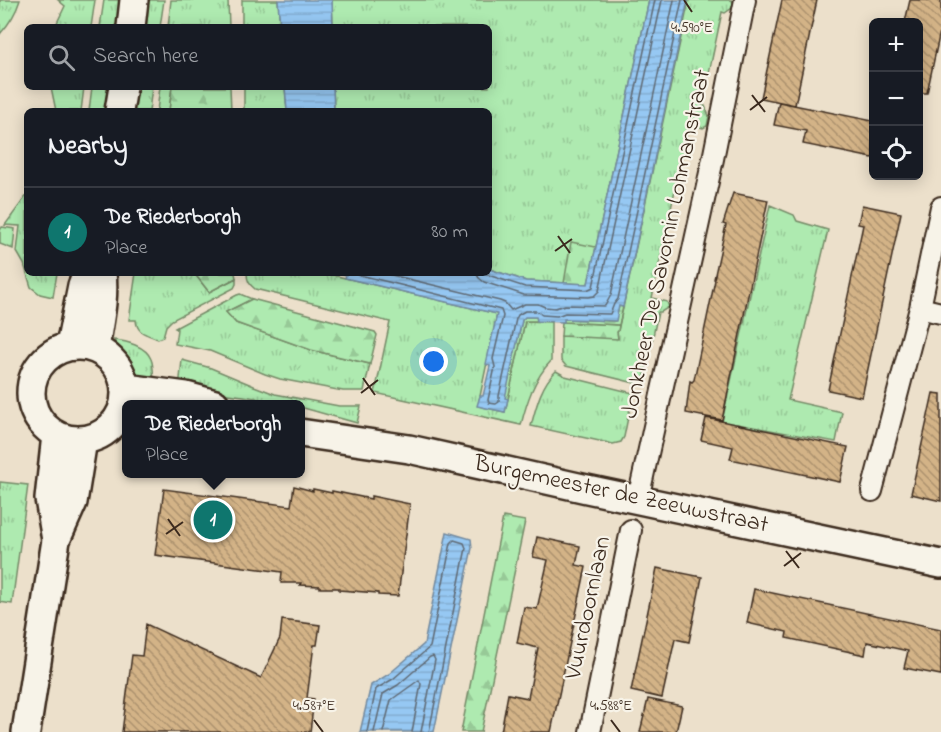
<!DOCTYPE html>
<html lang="en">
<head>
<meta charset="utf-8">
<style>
  body { margin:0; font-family:"Indie Flower",sans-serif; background:#20242c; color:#f1f3f6 }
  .controls { position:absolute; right:18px; top:18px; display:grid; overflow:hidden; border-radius:9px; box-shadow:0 3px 15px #0003 }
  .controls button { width:54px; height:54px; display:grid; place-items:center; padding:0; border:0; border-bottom:2px solid #363941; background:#171b24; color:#f1f3f6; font:30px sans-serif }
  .you { position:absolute; left:434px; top:362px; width:21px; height:21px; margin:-15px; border:4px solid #fff; border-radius:50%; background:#1a73e8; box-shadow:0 0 0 9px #1a73e833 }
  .badge { display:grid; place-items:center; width:39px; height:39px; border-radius:50%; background:#0f766e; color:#fff; font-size:20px; font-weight:700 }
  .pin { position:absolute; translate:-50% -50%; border:3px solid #fff; box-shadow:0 2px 6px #0006 }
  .popup { position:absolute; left:122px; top:400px; width:183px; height:78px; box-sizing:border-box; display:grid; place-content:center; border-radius:9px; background:#171b24; filter:drop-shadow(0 2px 4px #0005); font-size:20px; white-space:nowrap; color:#9ea1a6 }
  .popup b { font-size:22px; color:#f1f3f6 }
  .popup::after { content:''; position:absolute; left:50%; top:100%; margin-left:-12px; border:12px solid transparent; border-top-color:#171b24 }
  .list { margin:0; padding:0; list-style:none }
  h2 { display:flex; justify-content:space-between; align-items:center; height:78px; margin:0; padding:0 24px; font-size:26px }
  h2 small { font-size:20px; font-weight:400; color:#9ea1a6 }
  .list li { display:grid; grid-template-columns:39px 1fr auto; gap:18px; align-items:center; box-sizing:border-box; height:90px; padding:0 24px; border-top:2px solid #363941 }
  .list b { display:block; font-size:22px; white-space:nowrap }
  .list p { margin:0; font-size:20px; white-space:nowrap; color:#9ea1a6 }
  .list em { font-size:20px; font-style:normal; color:#9ea1a6 }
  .icon { flex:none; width:33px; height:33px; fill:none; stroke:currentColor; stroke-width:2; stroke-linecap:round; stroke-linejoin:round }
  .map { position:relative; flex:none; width:941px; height:732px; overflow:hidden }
  .search { position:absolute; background:#171b24; box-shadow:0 3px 15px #0003; left:24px; top:24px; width:468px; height:66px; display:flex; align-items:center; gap:15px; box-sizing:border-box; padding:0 21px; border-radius:9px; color:#9ea1a6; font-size:22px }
  .panel { position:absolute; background:#171b24; box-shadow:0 3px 15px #0003; left:24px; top:108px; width:468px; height:168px; border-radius:9px }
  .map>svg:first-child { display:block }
  .grass { fill:url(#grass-tufts); stroke:#748a67; stroke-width:1.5 }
  .forest { fill:url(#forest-firs); stroke:#748a67; stroke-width:1.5 }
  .wetland { fill:url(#wetland-marsh); stroke:#748a67; stroke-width:1.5 }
  .water { fill:url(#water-rules); stroke:#72899e; stroke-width:1.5 }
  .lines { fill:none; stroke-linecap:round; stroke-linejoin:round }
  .shore { stroke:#5f6973; stroke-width:1.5 }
  .building { fill:url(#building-back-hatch); stroke:#3b2a1e; stroke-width:1.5 }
  .street-casing { stroke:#3b2a1e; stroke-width:24 }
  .secondary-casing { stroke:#3b2a1e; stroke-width:32 }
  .street { stroke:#f7f3e8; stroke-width:20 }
  .secondary { stroke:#f7f3e8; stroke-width:27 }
  .ticks { fill:none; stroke:#3b2a1e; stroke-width:2 }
  .labels { text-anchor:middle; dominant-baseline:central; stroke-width:4.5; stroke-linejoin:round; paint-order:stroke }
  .street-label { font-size:24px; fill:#3b2a1e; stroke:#f7f3e8 }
  .ticks-label { font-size:15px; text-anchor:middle; fill:#3b2a1e; stroke:#f7f3e8; stroke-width:4.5; stroke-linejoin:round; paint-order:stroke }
</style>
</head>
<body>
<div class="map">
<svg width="941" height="732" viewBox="0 0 941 732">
  <defs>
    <pattern id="grass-tufts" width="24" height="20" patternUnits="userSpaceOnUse" patternTransform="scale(1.5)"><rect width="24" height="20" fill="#aeeab0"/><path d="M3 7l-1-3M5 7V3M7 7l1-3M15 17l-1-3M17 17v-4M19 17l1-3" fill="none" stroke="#97c997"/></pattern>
    <pattern id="forest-firs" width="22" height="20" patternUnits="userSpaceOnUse" patternTransform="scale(1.5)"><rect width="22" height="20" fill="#aeeab0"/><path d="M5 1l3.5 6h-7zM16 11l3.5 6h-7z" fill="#97c997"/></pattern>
    <pattern id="wetland-marsh" width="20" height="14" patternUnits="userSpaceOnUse" patternTransform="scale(1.5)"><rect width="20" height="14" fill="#aeeab0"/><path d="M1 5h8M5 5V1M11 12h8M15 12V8" fill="none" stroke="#97c997"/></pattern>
    <pattern id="water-rules" width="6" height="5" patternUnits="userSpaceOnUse" patternTransform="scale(1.5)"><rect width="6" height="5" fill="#96c8f3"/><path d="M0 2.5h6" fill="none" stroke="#82acd0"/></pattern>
    <pattern id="building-back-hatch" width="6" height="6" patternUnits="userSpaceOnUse" patternTransform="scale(1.5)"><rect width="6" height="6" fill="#d3b387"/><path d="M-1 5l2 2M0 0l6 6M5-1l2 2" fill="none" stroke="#ac926e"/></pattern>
  </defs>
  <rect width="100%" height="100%" fill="#ece0cb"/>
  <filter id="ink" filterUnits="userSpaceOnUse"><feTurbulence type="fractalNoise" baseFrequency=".0167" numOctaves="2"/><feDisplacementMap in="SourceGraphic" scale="12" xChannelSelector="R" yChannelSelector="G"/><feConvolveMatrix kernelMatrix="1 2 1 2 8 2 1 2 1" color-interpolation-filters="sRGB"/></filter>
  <g filter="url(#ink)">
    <path class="grass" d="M0,0H20C16,13 9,24 0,34Z
      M58,0H95L91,27H55L65,6Z
      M104,0H120L116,27H100Z
      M146,0H164L160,27H143Z
      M171,0H228L229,27H168Z
      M242,0H278L280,27H242Z
      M332,0H649L588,284L526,281L489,269V111H334L333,87H489V27H333Z
      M689,0H732L733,3L732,8L725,13L722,12L702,106H705L709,116L707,126L703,128L689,124L652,298L667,302L669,307L661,312H658L643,385L566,366L561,360V336L618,338L617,331H618Z
      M51,87H84L81,111H56Z
      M92,87H108L105,111H89Z
      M135,87H152L149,111H132Z
      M160,87H172L169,111H157Z
      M244,87H285L287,111H244Z
      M27,195V273H57L53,297L40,294L31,287L24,264L17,252L20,226L5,225Z
      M770,205L794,215L797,221L828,230L788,400L842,412L836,442L737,424L721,426Z
      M2,227L15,229L13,249L0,244V230Z
      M136,273H194L209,292L236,278V284L234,288L172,320L166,326L163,337L158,339C147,334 137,334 136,320H129Z
      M247,273H324L497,314L478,406L505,412L525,321L551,322V361C534,379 527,401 521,425L375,393L390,322L255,289C249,284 247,281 247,273Z
      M240,294L252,299L226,312L236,323L311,350L370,364L364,391H343L280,379L265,374L210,351L175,344L177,329L175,328L237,295Z
      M114,340C126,341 146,346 151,359C154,366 153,376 154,383L140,382L130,372Z
      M182,360L211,368L254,386L275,394L339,406H361L357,423L300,407V404H287L243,396L179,388Z
      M556,371L565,376L633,393L624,437L621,442L613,444L531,426C536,407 541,385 556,371Z
      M0,482L28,485L12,604L0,602Z"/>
    <path class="forest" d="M172,87H230L231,111H169Z
      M571,242L596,247L588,284L564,283Z
      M194,273H235L236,278L209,292Z
      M252,299L375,332L377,335L370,364L311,350L236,323L226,312Z
      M562,322L619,325L618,331L617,332L618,339L561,336Z
      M503,517L525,521L481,732H461Z"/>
    <path class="wetland" d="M619,306L623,307L619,325L564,322L563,319L615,321Z
      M525,317H537V321H525L508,399H504L522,320Z"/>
    <path class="water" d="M278,0H332L333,27H280Z
      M649,0H688L623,307L619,306L616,321L564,319V322L537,321L536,317H525L522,320L505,398L508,399L505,412L477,406L480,396H483L490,366L486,364L497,314L345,278L346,275L339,273H489V269L526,281L588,284Z
      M285,87H333L334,111H287Z
      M447,532L471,539L472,548L434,732H360L371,685L389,674L424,644Z"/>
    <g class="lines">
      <path class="shore" d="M352,273L501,310L503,316L493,359L495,367L488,400L489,403L496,404L499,402V396L516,319L518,315L525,311H536L542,315L557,316L565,313L610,314L614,304L618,299L682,0
        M383,273L500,301L505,303L511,310L525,304H538L545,307L555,308L565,305L605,306L611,295L674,0
        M476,273L479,278L484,282L524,295L588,297L594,296L599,291L662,0
        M485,273L488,275L525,287L587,290L593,287L655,0
        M367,732L376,689L393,679L430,647L451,543L454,540L464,543L466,548L429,732
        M374,732L383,694L398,685L430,657L433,656L435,660L421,732
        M383,732L391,700L419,680L421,684L412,732"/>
    </g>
    <path class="building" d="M782,0H817L795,105L761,98Z
      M910,0H941V27L927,93H918V22H905Z
      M779,102L873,121V158L803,144L806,131L774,125Z
      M733,193L768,200L722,420L686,413L690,381L692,382L694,380L715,280L714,279L726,225L723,224Z
      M862,205L901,213L862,397L828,390L863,225L858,224Z
      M933,393L941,394V501L911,494Z
      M706,418L848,447L840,482L730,459L733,447L701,440Z
      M294,486L313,491V489L332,493V491L371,499V496L410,504L398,596L378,595V593L339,590V588H320V586L300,585L301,583H281L282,572L155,555L164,489L291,506Z
      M537,537L580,546L576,565L586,567L551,732H501L508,694L528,698L538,648L517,643L524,607L537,609L548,560L533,557Z
      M657,568L702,577L689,642L675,639L662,698L631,691Z
      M754,589L941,629V675L904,668L908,651L867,642L865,655L786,638L787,632L747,623Z
      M282,620L320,625L317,645H314L307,698L314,699L310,732H122L132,655L142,656L146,624L261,678L280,638Z
      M648,699L682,706L676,732H640Z"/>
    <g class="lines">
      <g class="street-casing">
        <path id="street" d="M920,308L941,313
          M872,491L920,308L941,207
          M638,499L713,159L745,0
          M590,732L631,530"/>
      </g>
      <g class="secondary-casing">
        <path id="secondary" d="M131,27L134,0
          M119,111L123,87
          M31 393a47 47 0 1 1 94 0a47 47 0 1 1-94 0Z
          M70,346L82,286L87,273
          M95,348C99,323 105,298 102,273
          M126,388L186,396L215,404
          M300,433L409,449L587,489L941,564
          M56,540L49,499L56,435
          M26,732L56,540L73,502L83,440"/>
      </g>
      <use href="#street" class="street"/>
      <use href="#secondary" class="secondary"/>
    </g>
  </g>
  <path class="ticks" d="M684,0L692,12M752,95L765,112M750,110L767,97M558,236L570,253M555,251L572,239M363,378L375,395M361,393L378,380M168,519L180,536M166,534L183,522M786,551L799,568M784,566L801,553M314,720L323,732M611,720L620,732"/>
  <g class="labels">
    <g class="street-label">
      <text transform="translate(667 244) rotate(-78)">Jonkheer De Savornin Lohmanstraat</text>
      <text transform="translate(621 495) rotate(12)">Burgemeester de Zeeuwstraat</text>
      <text transform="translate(589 608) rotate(-78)">Vuurdoornlaan</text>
    </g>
  </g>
  <g class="ticks-label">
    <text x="692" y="32">4.590°E</text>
    <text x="314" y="710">4.587°E</text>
    <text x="611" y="710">4.588°E</text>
  </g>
</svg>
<div class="controls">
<button>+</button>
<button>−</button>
<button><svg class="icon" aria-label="locate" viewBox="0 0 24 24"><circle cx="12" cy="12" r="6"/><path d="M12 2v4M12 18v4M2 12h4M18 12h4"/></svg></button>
</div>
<div class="you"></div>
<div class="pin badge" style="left:213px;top:520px">1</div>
<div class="popup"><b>De Riederborgh</b>Place</div>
<div class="search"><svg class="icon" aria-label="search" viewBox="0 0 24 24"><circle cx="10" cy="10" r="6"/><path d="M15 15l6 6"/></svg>Search here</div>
<section class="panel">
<h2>Nearby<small></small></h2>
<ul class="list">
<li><span class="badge">1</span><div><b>De Riederborgh</b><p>Place</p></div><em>80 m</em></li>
</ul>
</section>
</div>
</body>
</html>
